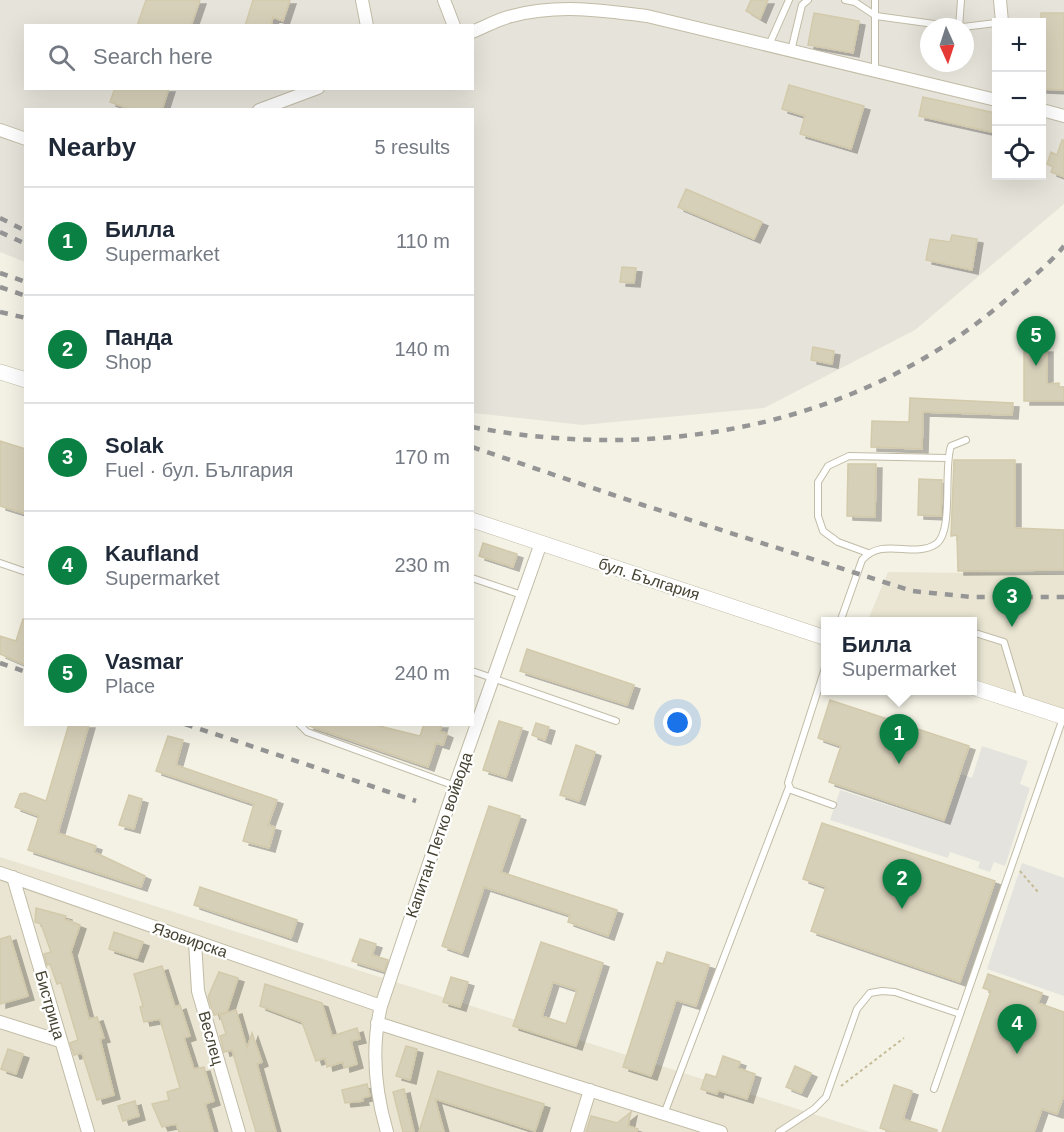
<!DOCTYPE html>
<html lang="en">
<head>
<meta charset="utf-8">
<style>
  body { margin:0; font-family:Helvetica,sans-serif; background:#f6f6f7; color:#1f2937 }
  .controls { position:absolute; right:18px; top:18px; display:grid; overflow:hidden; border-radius:0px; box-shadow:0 6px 24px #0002 }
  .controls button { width:54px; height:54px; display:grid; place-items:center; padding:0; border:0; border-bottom:2px solid #e0e1e3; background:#fff; color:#1f2937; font:30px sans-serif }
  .compass { position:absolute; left:920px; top:18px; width:54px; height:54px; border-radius:50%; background:#fff; box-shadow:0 6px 24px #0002; rotate:177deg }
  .you { position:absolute; left:678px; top:723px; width:21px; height:21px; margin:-15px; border:4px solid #fff; border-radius:50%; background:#1a73e8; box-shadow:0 0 0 9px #1a73e833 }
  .badge { display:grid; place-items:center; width:39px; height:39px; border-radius:50%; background:#0b8043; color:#fff; font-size:20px; font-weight:700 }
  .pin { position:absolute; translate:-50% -50px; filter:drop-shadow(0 2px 3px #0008) }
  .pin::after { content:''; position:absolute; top:32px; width:21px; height:18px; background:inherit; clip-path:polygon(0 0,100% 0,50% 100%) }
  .popup { position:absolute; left:821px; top:617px; width:156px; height:78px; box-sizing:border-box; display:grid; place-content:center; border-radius:0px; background:#fff; filter:drop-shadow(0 2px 4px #0005); font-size:20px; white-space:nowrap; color:#747a83 }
  .popup b { font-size:22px; color:#1f2937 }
  .popup::after { content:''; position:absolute; left:50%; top:100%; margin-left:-12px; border:12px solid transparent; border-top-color:#fff }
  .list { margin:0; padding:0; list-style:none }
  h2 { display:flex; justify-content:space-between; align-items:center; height:78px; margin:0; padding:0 24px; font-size:26px }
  h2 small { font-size:20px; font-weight:400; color:#747a83 }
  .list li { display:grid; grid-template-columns:39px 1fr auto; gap:18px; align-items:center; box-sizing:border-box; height:108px; padding:0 24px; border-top:2px solid #e0e1e3 }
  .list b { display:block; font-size:22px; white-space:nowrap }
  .list p { margin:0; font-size:20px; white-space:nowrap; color:#747a83 }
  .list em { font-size:20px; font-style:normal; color:#747a83 }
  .icon { flex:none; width:33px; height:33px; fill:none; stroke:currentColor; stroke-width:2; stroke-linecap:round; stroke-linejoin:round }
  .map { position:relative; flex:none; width:1064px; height:1132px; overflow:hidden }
  .search { position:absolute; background:#fff; box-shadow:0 6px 24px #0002; left:24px; top:24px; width:450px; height:66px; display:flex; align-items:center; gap:15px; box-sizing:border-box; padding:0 21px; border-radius:0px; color:#747a83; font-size:22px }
  .panel { position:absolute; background:#fff; box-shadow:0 6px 24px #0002; left:24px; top:108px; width:450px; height:618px; border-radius:0px }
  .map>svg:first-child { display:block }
  .residential { fill:#e9e5d2 }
  .industrial { fill:#e6e3da; fill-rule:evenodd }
  .parking { fill:#e4e3dd }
  .building { fill:#d7d0b9; stroke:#d3caab; stroke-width:1.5; fill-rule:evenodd; filter:url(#shadow) }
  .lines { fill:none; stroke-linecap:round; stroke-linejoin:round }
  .service-casing { stroke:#c1bca6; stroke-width:8 }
  .minor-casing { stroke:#c1bca6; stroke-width:14 }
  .tertiary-casing { stroke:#c1bca6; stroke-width:16 }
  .path { stroke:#c4bb96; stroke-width:2; stroke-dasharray:3 3; stroke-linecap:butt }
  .service { stroke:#fff; stroke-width:6 }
  .minor { stroke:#fff; stroke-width:12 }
  .tertiary { stroke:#fff; stroke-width:15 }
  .rail { stroke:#959595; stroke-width:4.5; stroke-dasharray:8 8; stroke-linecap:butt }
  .labels { text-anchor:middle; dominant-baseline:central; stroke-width:4.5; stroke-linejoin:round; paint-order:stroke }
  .street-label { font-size:16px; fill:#474333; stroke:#fff }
</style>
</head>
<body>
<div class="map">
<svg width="1064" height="1132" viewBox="0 0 1064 1132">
  <defs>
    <filter id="shadow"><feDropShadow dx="6" dy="4" stdDeviation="0" flood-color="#0004"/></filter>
  </defs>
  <rect width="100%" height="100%" fill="#f4f2e5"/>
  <path class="residential" d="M888,572L1064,574V714L973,685L972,622H867Z
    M0,857L870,1132H0Z"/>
  <path class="industrial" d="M0,0H1064V204L915,330L764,408L582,425L473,413L472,110H26L25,262L0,252ZM996,22H1042V176H996ZM26,26H472V88H26ZM929,27H965V63H929Z"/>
  <path class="parking" d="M982,746L1028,761L1020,784L1030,788L1005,866L994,862L990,872L978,868L980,862L950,852L948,858L830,820L840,790L944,823L961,774L972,778Z
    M1022,863L1064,878V996L987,969Z"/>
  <path class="building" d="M146,0H200L191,26H137Z
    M253,0H290L283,21L273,17L271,26H245Z
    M751,0H768L760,19L746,11Z
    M814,13L859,21L853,53L808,45Z
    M1041,13H1064V90L1041,89Z
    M789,85L864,106L851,149L800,134L805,116L782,109Z
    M115,88H169L162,110H132L110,102Z
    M923,97L996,113V133L919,116Z
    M1062,140H1064V177L1051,172L1053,167L1047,164L1051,152L1057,155Z
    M686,189L762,222L754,239L678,207Z
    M952,235L977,239L972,270L926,260L930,239L950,242Z
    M622,267L636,268L634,283L620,282Z
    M813,347L834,351L832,364L811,360Z
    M1047,348V384L1059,383V387H1064V401H1024V349Z
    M910,398L1013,403L1012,415L923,412L922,449L871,447L872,421L909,422Z
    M0,441L26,449V514L0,506Z
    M954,460H1015V528L1064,530V570L958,571L957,535L951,536Z
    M848,464H876L875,517L847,516Z
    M919,479L942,480L941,516L918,515Z
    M483,543L517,554L513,567L479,556Z
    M23,619H26V665L0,654V636L16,641Z
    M527,649L634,685L627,705L520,671Z
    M830,700L969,746L944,820L829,782L841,746L818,738Z
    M499,721L522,728L506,777L483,770Z
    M536,723L549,727L545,740L532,735Z
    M69,724H89L58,833L96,846L94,852L145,876L141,887L28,850L39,816L15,807L20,794L25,793L46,801Z
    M371,724L420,736L424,724H442L440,731L447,734L443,745L436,743L428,767L307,725Z
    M168,736L183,740L176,765L277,800L268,825L275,827L269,848L243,841L254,804L156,771Z
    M576,745L595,752L579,801L560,795Z
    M129,795L142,799L134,829L119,825Z
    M489,806L520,816L501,872L617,910L608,936L568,922L570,915L484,887L462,953L442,946Z
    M822,823L995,881L960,982L811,931L826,887L803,879Z
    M200,887L297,920L291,938L194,905Z
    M36,908L66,916L65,919L80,925L71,952L89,1019L97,1017L104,1038L100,1039L114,1095L97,1100L82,1053L74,1055L70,1043L78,1040L61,983L57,984L50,964L47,965L44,954L51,952L41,924L35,922Z
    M114,932L143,942L137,958L109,949Z
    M10,936L28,996L0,1004V939Z
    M360,939L376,944L372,955L388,960L384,971L352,961Z
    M541,942L603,963L576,1046L513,1026ZM553,982L577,990L566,1024L542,1016Z
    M667,952L709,965L696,1006L676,1000L651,1076L623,1067L657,962L663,964Z
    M162,966L175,1007L180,1005L190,1036L184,1038L194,1069L204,1067L214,1101L205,1104L213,1132H179L176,1124L162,1127L152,1104L169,1100L167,1092L180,1088L160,1019L144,1022L140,1007L143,1006L134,974Z
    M219,972L238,978L227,1012L214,1015L208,997Z
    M988,974L1042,993L1038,1003L1064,1012V1095L1057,1114L1042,1109L1034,1132H942L991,991L983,988Z
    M451,977L468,982L460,1007L443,1002Z
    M265,984L322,1003L332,1036L357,1028L360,1039L351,1041L357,1064L344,1068L343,1062L327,1067L325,1058L316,1061L302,1022L260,1006Z
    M236,1010L247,1048L252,1033L262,1062L257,1064L276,1132H256L232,1050L224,1052L220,1036L226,1034L220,1015Z
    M406,1046L417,1049L410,1080L396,1076Z
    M8,1049L23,1054L16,1074L1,1069Z
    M723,1056L740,1062L738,1068L755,1074L747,1099L718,1090L717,1094L701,1089L706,1074L716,1077Z
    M795,1066L811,1073L801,1093L786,1087Z
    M438,1071L544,1104L535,1131L435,1099L444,1132H419Z
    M367,1084L370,1096L362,1098L363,1101L345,1103L342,1090Z
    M894,1085L912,1091L903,1119L937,1130L936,1132H891L880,1128Z
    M404,1089L414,1132H403L393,1092Z
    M135,1101L139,1116L123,1121L118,1106Z
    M631,1112L628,1126L638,1129L637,1132H586L591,1116L617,1123Z"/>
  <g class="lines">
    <g class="service-casing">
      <path id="service" d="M845,0L855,2L876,16L956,27
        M875,0V71
        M959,27L961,0
        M963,27L996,23
        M769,45L789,0
        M791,51L802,5L808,0
        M868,553L838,542L823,531L818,516V482L828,466L849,456L946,458
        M0,563L26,572
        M472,578L522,595
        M840,622L862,560C883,536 913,559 936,544C954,532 943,468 951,446L966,440
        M972,632L1004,642L1022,702
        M826,665L788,783L791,790L833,805
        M472,671L616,721
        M299,724L307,732L455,786
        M934,1089L1063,718
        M664,1114L789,787
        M779,1132L814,1109L826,1097L857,1009L870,993L882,991L895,992L960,1014"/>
    </g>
    <g class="minor-casing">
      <path id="minor" d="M362,0L367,26
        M444,0L454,26
        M1000,0L1002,22
        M472,32C485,27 498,19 512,16C557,4 601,10 647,16L996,100
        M259,110L318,88
        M1042,110L1064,116
        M0,130L26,139
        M0,873L381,1006
        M13,877L88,1132
        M195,942L198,991L239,1132
        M0,1022L60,1041
        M377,1023L721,1132
        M387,1132C375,1091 371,1048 381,1006L455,786L541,543
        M577,1132L590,1090"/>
    </g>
    <g class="tertiary-casing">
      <path id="tertiary" d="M0,372L26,380
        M472,520L826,638
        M972,687L1064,717"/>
    </g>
    <path class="path" d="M1020,871L1038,892
      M841,1086L904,1038"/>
    <use href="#service" class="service"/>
    <use href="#minor" class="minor"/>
    <use href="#tertiary" class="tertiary"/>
    <path class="rail" d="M0,218L26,231
      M0,232L26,244
      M0,273L26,282
      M0,287L26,296
      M0,312L26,318
      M472,427C660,463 860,426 1007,299C1026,282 1048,266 1064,246
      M472,447L643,505L912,591L972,597H1064
      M0,663L26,672
      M185,724L416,801"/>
  </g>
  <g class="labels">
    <g class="street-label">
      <text transform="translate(649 579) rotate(18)">бул. България</text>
      <text transform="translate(439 835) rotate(-71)">Капитан Петко войвода</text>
      <text transform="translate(190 940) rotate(19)">Язовирска</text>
      <text transform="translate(50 1005) rotate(74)">Бистрица</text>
      <text transform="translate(211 1038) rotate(74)">Веслец</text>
    </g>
  </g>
</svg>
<div class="controls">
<button>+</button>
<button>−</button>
<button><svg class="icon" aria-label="locate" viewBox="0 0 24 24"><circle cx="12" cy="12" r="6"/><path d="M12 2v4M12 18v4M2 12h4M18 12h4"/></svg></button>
</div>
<svg class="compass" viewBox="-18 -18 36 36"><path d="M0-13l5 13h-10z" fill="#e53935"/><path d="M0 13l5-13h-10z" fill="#747a83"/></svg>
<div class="you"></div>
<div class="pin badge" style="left:899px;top:764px">1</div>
<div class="popup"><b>Билла</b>Supermarket</div>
<div class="pin badge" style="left:902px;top:909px">2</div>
<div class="pin badge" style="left:1012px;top:627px">3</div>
<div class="pin badge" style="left:1017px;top:1054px">4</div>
<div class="pin badge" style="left:1036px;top:366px">5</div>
<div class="search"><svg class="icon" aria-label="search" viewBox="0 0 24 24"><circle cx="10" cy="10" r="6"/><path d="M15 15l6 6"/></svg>Search here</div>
<section class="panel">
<h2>Nearby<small>5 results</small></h2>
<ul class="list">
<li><span class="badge">1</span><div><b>Билла</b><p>Supermarket</p></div><em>110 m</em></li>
<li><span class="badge">2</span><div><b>Панда</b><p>Shop</p></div><em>140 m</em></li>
<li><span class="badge">3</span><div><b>Solak</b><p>Fuel · бул. България</p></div><em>170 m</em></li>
<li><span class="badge">4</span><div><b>Kaufland</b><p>Supermarket</p></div><em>230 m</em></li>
<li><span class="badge">5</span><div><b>Vasmar</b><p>Place</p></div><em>240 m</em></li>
</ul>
</section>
</div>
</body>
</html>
